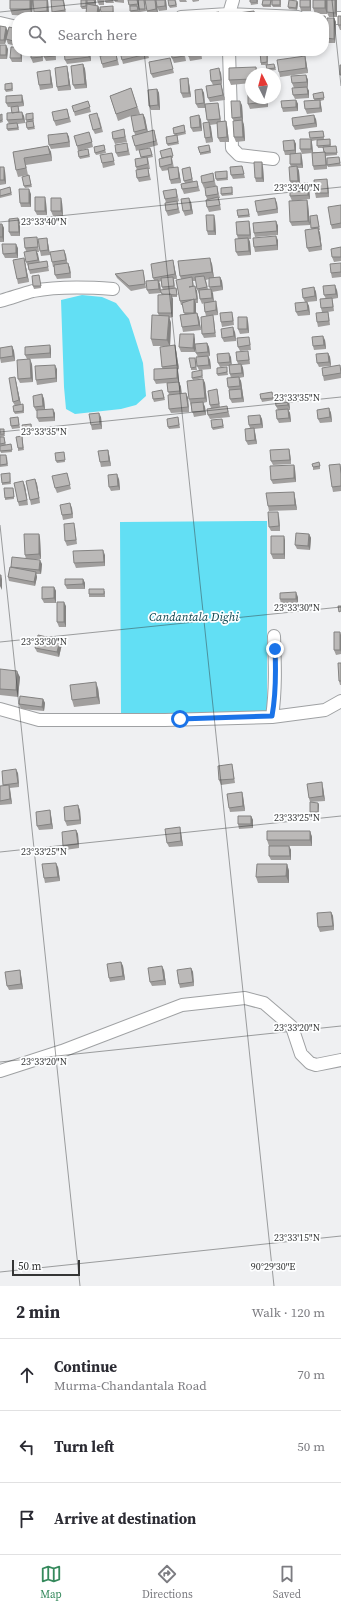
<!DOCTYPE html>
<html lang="en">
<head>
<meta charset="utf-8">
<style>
  body { margin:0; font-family:"Source Serif 4",serif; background:#f7f7f7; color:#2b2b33 }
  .compass { position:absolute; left:245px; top:68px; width:36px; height:36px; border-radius:50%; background:#fff; box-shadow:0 2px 6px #0003; rotate:354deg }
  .scale { position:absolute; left:12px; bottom:10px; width:68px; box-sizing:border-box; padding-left:4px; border:2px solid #343535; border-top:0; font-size:11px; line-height:14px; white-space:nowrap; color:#343535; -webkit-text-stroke:3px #fdfeff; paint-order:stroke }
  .stop { position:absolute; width:12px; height:12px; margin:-9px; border:3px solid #1a73e8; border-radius:50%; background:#fff }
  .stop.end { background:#1a73e8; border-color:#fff; box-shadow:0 1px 4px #0008 }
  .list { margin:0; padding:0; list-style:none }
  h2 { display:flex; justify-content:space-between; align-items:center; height:52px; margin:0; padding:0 16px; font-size:17px }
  h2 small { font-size:13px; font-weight:400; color:#7c7c81 }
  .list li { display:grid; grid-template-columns:26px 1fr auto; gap:12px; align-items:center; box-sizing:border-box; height:72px; padding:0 16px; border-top:1px solid #e1e1e2 }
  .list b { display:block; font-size:15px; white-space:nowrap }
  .list p { margin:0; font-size:13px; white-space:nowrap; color:#7c7c81 }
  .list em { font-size:13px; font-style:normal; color:#7c7c81 }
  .icon { flex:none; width:22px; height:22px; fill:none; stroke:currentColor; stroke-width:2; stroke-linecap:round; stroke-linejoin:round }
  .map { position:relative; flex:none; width:341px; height:1286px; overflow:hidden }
  .search { position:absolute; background:#fff; box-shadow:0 2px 6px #0003; left:12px; right:12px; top:12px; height:44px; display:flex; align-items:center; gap:10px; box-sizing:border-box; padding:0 14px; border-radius:16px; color:#7c7c81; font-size:15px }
  .sheet { height:268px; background:#fff }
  nav { display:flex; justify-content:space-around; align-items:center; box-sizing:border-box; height:56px; border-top:1px solid #e1e1e2; background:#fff; font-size:11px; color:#7c7c81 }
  nav a { display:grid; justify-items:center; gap:2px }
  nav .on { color:#35895c }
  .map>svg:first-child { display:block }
  .water { fill:#62dff4 }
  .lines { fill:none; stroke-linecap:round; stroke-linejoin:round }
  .minor-casing { stroke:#9fa1a3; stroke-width:14 }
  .minor { stroke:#fff; stroke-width:12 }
  .wall { fill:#a19f9e; fill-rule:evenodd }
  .shaded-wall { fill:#838281 }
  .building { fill:#bbb9b8; stroke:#838281 }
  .route { stroke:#1a73e8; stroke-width:5 }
  .ticks { fill:none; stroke:#343535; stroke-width:1; stroke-opacity:0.45 }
  .labels { text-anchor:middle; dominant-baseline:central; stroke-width:3.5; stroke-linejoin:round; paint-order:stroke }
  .water-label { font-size:12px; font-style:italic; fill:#023f48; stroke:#fdfeff }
  .ticks-label { font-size:10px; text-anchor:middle; fill:#343535; stroke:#fdfeff; stroke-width:3.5; stroke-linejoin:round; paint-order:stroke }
</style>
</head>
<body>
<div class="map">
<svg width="341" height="1286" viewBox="0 0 341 1286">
  <rect width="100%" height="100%" fill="#eff0f2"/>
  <path class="water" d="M82,295L102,297L116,303L129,319L143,363L146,396L136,405L121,409L75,414L66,409L64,387L61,300Z
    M267,521V713H121L120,522Z"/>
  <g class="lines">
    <g class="minor-casing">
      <path id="minor" d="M181,17L228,14L298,17
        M228,17L233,0
        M324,18H341
        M0,23L17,27
        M229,51L232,148L239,155L273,159
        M0,301C11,298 22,294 33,291C59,286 86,287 113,289
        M0,709L39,720H165L272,717L325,710L341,701
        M272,717C276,689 275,664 274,636
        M0,1071L62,1051L182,1005L245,998L264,1003L292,1027L301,1054L310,1063L316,1065L341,1060"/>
    </g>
    <use href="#minor" class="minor"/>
  </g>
  <path class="wall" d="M33,0L32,16L12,15L10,9Z
    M48,0L49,15L36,16L34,12Z
    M81,0H96V5L98,6L100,10L99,17H88L86,13L87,9H82L81,7Z
    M97,0H104V5H99Z
    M104,0H113L114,3H106Z
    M114,0H124V3L115,2Z
    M128,0H138L139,12L131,13Z
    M139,0H156V1L158,14L148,15L147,11L145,1L146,11L140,12L139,9Z
    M166,0L167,10L159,11L157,7Z
    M176,0L177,7L170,8L169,6Z
    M179,0H186L187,2H180Z
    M192,0H199V1L193,2Z
    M250,0H258V4L251,5Z
    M263,0H272L271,7H263L262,5Z
    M272,0H281V7H273L272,5Z
    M300,0H311V11H301L300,7Z
    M313,0H337V17H329L327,13V14H315L313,8Z
    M64,1L66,15L54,16L52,12Z
    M297,1L298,3L297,10L289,9L288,7Z
    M113,6L114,14H101V12Z
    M341,16V30H340L338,25Z
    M324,17L327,21L334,18L336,22L335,43H328L326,38V34H324Z
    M0,26L8,31L5,44H0Z
    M17,29V46L8,44L6,39Z
    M0,45L8,49L7,59H0Z
    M17,51H22V62H12L10,58Z
    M31,51H42L43,61L33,63L31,58Z
    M44,51H55L56,60L46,61L44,57Z
    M90,51L91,61L67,64L65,60Z
    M103,51H111V53L105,54Z
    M114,51H122L115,52Z
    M147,51L149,58L123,64L122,60Z
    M184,51L186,61L174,63L172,58Z
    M187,51H201L202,59L190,61Z
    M203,51H220V53L204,55Z
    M247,51H255L256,55L248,56Z
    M116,53L119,65L103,68L102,64Z
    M268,54V65H261V63Z
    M305,56L306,60L308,73L280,77L279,72Z
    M170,58L174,73L153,78L151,74Z
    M83,64L85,69L87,88L75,89L73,85Z
    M275,66L276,70L268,71L267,69Z
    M256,67L257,71L251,74V83L231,85L229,80Z
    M68,71L71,90L58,91L57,87Z
    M221,73L222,84H221L225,100L210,102L208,98L213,85L211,81Z
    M51,75L53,88L40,90L39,85Z
    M306,75L308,80V87H307L309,91V98L295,99L293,95L294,88L292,83Z
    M188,78L189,83L191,97L183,98L181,93Z
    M12,83L13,91L6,92L5,90Z
    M131,88L140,114L132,116L143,114L145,118L148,132L154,130L158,145L141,150H151L153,157L148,158L150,169H148L151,180L139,182L137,178V170L136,167L141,158L139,150L136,151L135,146V135L131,116L118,121L110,96Z
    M157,89L159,93L160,110H151L149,106Z
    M202,89L204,93L205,104L218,103L219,107L221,121H226L227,125L229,142H220L218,138L217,124L210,125L213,142L206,143L205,138L208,122L205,108H198L196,104Z
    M324,95V100L320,101L321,105L322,112L307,114L305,109L315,101L314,99Z
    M267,98L268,107L250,109L248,104Z
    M23,99L24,106L18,107L19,112L24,116L25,123L18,124L19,130L8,131L7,129L9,124L7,120L12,113L11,107H8L6,103Z
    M296,100L298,104V111L283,112L282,108Z
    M88,101L91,112L75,116L74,112Z
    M242,105L243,121L244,125L245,141L236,142L234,137V121L232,118Z
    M67,109L71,122L56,126L54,121Z
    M0,115L2,117L3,122L0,123Z
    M33,115L34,121H33L35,129L28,130L27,128V122L26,120Z
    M199,115L201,120L202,131L193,132L191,128Z
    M99,117L103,132L95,134L93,130Z
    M316,119L317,127L295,130L293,126Z
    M184,125L186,134L177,136L179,144L168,146L167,144L175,136L173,128Z
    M124,129L125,134L127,142L115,144L113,139Z
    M323,131L324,139H330L331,146H336L337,155L326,156L327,169L314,170L313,166L312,153L302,154L300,149L310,139ZM317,140L318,148H323L324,152H313L312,143V141Z
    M67,133L69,137L70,147L51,149L49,145Z
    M91,137L93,147L78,151L77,146Z
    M294,140L296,144V154L302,158L303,168H298L299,171L300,184L308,183L309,188L310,199L292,201L290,196L291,184L290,181L291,167L290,164V155H285L284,151Z
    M104,145L106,153L96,155L95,153Z
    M48,146L51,152L52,161L26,165L28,175L18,177L16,170L13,152Z
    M128,147L130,155L118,157L116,153Z
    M210,147L211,153L200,155V153Z
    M171,148L173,158H172L174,168L179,171L181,183L171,184L170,180L169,170L162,171L160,167L162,158Z
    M88,149L90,157L80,159L79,157Z
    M112,153L115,165L103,168L102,163Z
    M339,157L341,166L328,167L327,165Z
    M242,166L245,178L233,179L231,175Z
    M0,167L5,171L6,184L0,185Z
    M190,167L191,172L193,181L198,185L200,191L184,194L182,189L185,183L184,181Z
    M263,167L264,182H256L255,178Z
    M227,171L228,180L217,181L216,179Z
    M29,175L32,187L25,188L24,186Z
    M214,178L216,186L204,188L202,183Z
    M328,184L329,197L316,198L315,193Z
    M217,186L218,191L220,198H219L221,210L209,212L207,207V199L206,196Z
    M10,187L12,195L0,198V190Z
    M232,187L233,195L222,196L221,194Z
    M176,189L179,201L177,202L180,213L168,216L166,211V203L165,199Z
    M31,194V207H21L20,203Z
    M307,200L308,204L310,225L292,226L290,222Z
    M46,202L47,215H37L35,211Z
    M62,202L63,216H53L51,211Z
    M191,202L193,214L185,216L183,211Z
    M277,203L278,213L258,216L257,212Z
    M341,205V228L332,229L331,225Z
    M248,209L250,217L238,218V216Z
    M317,215L320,230H319L320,233L322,250L309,252L307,248L312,229L311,228Z
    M18,218L20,223V236H11L9,232Z
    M215,219L216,235H208L207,231Z
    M249,221L250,226L251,239H249L250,242L251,255L238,256L236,252L238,239L237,235Z
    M276,221L278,226V235L255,237L254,233Z
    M0,224H2L4,228V242H0Z
    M47,238L48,243L50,255L41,256L40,251Z
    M278,240V250L255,252L254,247Z
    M38,242L39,252H37L39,262L47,261L49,271L30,274L28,266L26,262V251L25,248Z
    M341,247V261L334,262L332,257Z
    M18,248V258H5L3,254Z
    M66,255L67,263L70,268L71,278L57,279L55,275L54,267H53L52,262Z
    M24,258L25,262L29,282L18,284L17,279Z
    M341,263V277L332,278L331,273Z
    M212,264L214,278L220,277L222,281L223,290L212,292L214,302L217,306L218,315L206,316L205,312L204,303L202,304L200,299V294H199L197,289L196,281H193L194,287L197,291L198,303H196V313H197L199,318L201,330L183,332L182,327L185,315L183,305H181L180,301L181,279L180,276ZM209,279L210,289H208L206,280Z
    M174,265L177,279H174L175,288H176L177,290V297H172L173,299V317L169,318L171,323L170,346L175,345L176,350L179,369L177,370L178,372L179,382L181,387V394L186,393L188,398L189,412L171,413L169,409V395L167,383L156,384L154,380L163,369L162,367L166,346H153L151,339L159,316L158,313L163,290L162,287L161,281L159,282L160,284L161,293L149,294L147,290L154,280L153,278Z
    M115,274H144L146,288L131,291L117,278Z
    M39,275L41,288L34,289L33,286Z
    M314,287L316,292L317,301L307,302L309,306L310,315L298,316L296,312L305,302L303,298Z
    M337,290L338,298L332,299L333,302L334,311L328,312L329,316L330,325L318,327L317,322L322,312L321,308L326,299L324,295Z
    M233,316L234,325L222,327L221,322Z
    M214,320L216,337L204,338L202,334Z
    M248,321L249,333L240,334L238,329Z
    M235,332L236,341L224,342L222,338Z
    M195,339V352H181L179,347Z
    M325,340L326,349L314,350L313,346Z
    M250,341L251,350L240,351L238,347Z
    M207,343L209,347L210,356H208L210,360L211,369L199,370L197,366L198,357L196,353Z
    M12,346L14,351L15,361L1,363L0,358Z
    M51,349V358L27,359L25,355Z
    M328,353L330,357L331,366L319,367L317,363Z
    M249,355L250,364L242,365L243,368L244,377L239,378L241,381L244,402L232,403L230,399L229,390L228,387L231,378L230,374L229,366L220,367L218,363L231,357V365L238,364L237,361Z
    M195,358L197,370H191V368Z
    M32,364L33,382L20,383L18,379Z
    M57,369V382L37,385L36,380Z
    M227,369L228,375L218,376L217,374Z
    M341,369V378L324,381L323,376Z
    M202,373L203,378L193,380L192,378Z
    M15,377L16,381L21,405L23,404L24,407V413L15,414L14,412L15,406L13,402Z
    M203,379L205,383L207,402L203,403L205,407L206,415L194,417L189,399Z
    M217,389L218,394L220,407L227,406L230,417L210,419L208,415L211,408L210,405Z
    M163,392L165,400L154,402L153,399Z
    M272,392L274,400L262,402L261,399Z
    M42,394L44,399L45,409L55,413V421L39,422L37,418V411H36L34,407Z
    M289,401L290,410H288L290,413L291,422L279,423L277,419L278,410L276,406Z
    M329,408L331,413L332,422L320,423L318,419Z
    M260,415L262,419L263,428L254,429L255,432L257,444L248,445L246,441L250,428L249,425Z
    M18,417L20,428L12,429L11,426Z
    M101,417L102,429L92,430L91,425Z
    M178,417L180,428L169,429L168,427Z
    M222,419L224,428L213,430L212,428Z
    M31,426L32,434L24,435V433Z
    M0,429L4,431L5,436L0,437Z
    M22,436L24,450L18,451V448Z
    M0,437H4L6,445L11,444L12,452L1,453L0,449Z
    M289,449L290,453L291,464L273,465L271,461Z
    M108,450L109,454L111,466L101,467L100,462Z
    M0,455L7,457L8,466L0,467Z
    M64,455L65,462L57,463L56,461Z
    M340,464L341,468V491L333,492L332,487Z
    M294,465L295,469L296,482L273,484L271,480Z
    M320,465V469L313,470V467Z
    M67,473L71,489L57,493L55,488Z
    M10,475L11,484L2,485V483Z
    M35,479L37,484L40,503L31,505L30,500Z
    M119,479L120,490L111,491L109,487Z
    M25,486L28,505L19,506L18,502Z
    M13,488L14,499L5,500V498Z
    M294,492L295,497L297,510L269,511L268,506Z
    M72,508L73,518L63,520L62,515Z
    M279,516L280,531H271L269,527Z
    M75,527L77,544L67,546L65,541Z
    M39,534L40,538L41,559H31L42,564L41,574H36L37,577L35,586L9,581L8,577L11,567L26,559L25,555Z
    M309,534L311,538L310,550L297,549L295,545Z
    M285,540V559H273L271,554Z
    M105,555V566L76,568L74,563Z
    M83,579L85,583V589H67L65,585Z
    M54,587L56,591V603H44L42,599Z
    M105,591V597H89V594Z
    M298,597V603L281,604L280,599Z
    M66,606V627H59L57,622Z
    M341,635V654L336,655L334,650Z
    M62,644L59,657L37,652L35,648Z
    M341,663V685H340L339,681Z
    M0,669L20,677L18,697L0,695Z
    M98,688L100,704L74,707L72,700Z
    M43,699L45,703L44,711L21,709L19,704Z
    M233,769L235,783L221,785L219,780Z
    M18,773L19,787L10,788L12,804L0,805V786H4L3,785Z
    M323,787L325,801L310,802L309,798Z
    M242,792L243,796L245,811L230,812L229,808Z
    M318,803L319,805L318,815L310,814V812Z
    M50,810L51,815L53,829L39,830L37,826Z
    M80,810L81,824L67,826L65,821Z
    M251,816L253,820V828L239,829L238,824Z
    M76,830L78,834L79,848L65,850L63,846Z
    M310,831L312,837V846H289L291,850V860H271L269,856V846L267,840Z
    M181,832L183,846L169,847L167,843Z
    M287,864L289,871V883H258L256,877Z
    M58,867L60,881L45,883L44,878Z
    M331,912L333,916L334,930L320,932L318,927Z
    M121,962L123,966L125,980L110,982L109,978Z
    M191,968L193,972L194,986L180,988L179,984Z
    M20,970L21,975L23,989L9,990L7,986Z
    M164,970L166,985L152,986L150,982Z"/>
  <path class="shaded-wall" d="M30,0H33L32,16L30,9Z
    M47,0H48L49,15L47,11Z
    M63,0H64V1L66,15Z
    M94,0H96V7L95,3Z
    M155,0L157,3L158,14L156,9Z
    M165,0H166L167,10L165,6Z
    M310,0H311V11L310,7Z
    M325,0H327V14L325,8Z
    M335,0H337V17L335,13Z
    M297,1L298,3L297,10L296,8Z
    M98,6L100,10L99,17H98L97,14Z
    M325,16L327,21V34L326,30Z
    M334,18L336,22L335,43L334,39Z
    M6,27L8,31L5,44L4,40Z
    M6,45L8,49L7,59L6,55Z
    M21,51H22V62L21,58Z
    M41,51H42L43,61L42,57Z
    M54,51H55L56,60L55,56Z
    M89,51H90L91,61L89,57Z
    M305,56L306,60L308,73L306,68Z
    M83,64L85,69L87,88L85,84Z
    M67,66L68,71L71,90L69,85Z
    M256,67L257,71V74H256Z
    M219,68L221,73L222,84L221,80Z
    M50,70L51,75L53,88L51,84Z
    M306,75L308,80V87L307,82Z
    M188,78L189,83L191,97L189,93Z
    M221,84L225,100L223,95Z
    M307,87L309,91V98L308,94Z
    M157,89L159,93L160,110L158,105Z
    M202,89L204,93L205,108L204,103Z
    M22,95L23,99L24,106L22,102Z
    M266,98H267L268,107L266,102Z
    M296,100L298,104V111L296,107Z
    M320,100L321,105L322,112L320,108Z
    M240,101L242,105L243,121L241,117Z
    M22,112L24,116L25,123L23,119Z
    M143,114L145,118L148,134L146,129Z
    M199,115L201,120L202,131L200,127Z
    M314,115L316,119L317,127L315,123Z
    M242,120L244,125L245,141L243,137Z
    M226,121L227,125L229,142L227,137Z
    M209,122L211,127L213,142L211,137Z
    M67,133L69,137L70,147L69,142Z
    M311,139L312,143L313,153L311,149Z
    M294,140L296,144V155L295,150Z
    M48,146L51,152L52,161L50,154Z
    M325,152L326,156L327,169L326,165Z
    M301,153L302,158L303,168L301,164Z
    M262,162L263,167L264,182L262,178Z
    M297,166L299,171L300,185L298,181Z
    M4,167L5,171L6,184L4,180Z
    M178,167L179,171L181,183L179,178Z
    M327,179L328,184L329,197L328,193Z
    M308,183L309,188L310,199L308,195Z
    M29,189L31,194V207L29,203Z
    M45,197L46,202L47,215L45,211Z
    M61,198L62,202L63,216L61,211Z
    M189,198L191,202L193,214L191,210Z
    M275,198L277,203L278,213L277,209Z
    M307,200L308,204L310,225L308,221Z
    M214,215L215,219L216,235L214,231Z
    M18,218L20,223V236L19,232Z
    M249,221L250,226L251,239L250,235Z
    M276,221L278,226V235L277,231Z
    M2,224L4,228V242L2,237Z
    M318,228L320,233L322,250L321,246Z
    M276,236L278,240V250L277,245Z
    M47,238L48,243L50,255L48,250Z
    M248,238L250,242L251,255L249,251Z
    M16,244L18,248V258L16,253Z
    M36,250L38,254L40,264L38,260Z
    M64,250L66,255L67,265Z
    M24,258L25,262L29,282L27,277Z
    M210,258L212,264L214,279L212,272Z
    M173,260L174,265L177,279L175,274Z
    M68,263L70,268L71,278Z
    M220,277L222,281L223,290L221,286Z
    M158,280L160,284L161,293L159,289Z
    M335,285L337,290L338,298L336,294Z
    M195,286L197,291L198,303L197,299Z
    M314,287L316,292L317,301L315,296Z
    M211,289L213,293L214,302L212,298Z
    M171,294L173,299V317L172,313Z
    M194,299L196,304V317L194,313Z
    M216,301L217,306L218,315L216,310Z
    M307,302L309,306L310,315L308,310Z
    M197,313L199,318L201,330L199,325Z
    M169,316L171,323L170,347L167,340Z
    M247,317L248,321L249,333L247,329Z
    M233,327L235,332L236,341L234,336Z
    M194,334L195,339V352L193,348Z
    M323,336L325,340L326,349L324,345Z
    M207,343L209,347L210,356L208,352Z
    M50,345L51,349V358L50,353Z
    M175,345L176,350L179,369L177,365Z
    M12,346L14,351L15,361L13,356Z
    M229,353L231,357L232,366L230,362Z
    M328,353L330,357L331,366L329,362Z
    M208,356L210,360L211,369L209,365Z
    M30,359L32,364L33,382L31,378Z
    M241,364L243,368L244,377L242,373Z
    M55,365L57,369V382L56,378Z
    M177,368L178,372L179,383L177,378Z
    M15,377L16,381L21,405L19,400Z
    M239,377L241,381L244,402L242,398Z
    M203,379L205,383L207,402L205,398Z
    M179,382L181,387L182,395L180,391Z
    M186,393L188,398L189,412L188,407Z
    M42,394L44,399L45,410L43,406Z
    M287,396L289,401L290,410L288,405Z
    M203,402L205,407L206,415L204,411Z
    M329,408L331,413L332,422L330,417Z
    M53,409L55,413V421L54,417Z
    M288,409L290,413L291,422L289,418Z
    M99,413L101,417L102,429L100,424Z
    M260,415L262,419L263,428L261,424Z
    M254,428L255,432L257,444L255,440Z
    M289,449L290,453L291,464L290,460Z
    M108,450L109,454L111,466L109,461Z
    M294,465L295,469L296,482L294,478Z
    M117,474L119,479L120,490L118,486Z
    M35,479L37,484L40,503L39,498Z
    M23,481L25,486L28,505L27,500Z
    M294,492L295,497L297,510L295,505Z
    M70,503L72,508L73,518L72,514Z
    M278,512L279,516L280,531L279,526Z
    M39,534L40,538L41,559L39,554Z
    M309,534L311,538L310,550L308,546Z
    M284,536L285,540V559L284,554Z
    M103,550L105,555V566L104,562Z
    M40,560L42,564L41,574L39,570Z
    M36,572L37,577L35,586L34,582Z
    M1,575L2,579V590L0,586Z
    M83,579L85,583V589L83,584Z
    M54,587L56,591V603L54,598Z
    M296,592L298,597V603L296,599Z
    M64,602L66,606V627L64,622Z
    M340,632L341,635V652L340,650Z
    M60,640L62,644L59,657L57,652Z
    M17,671L20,677L18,697L16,690Z
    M96,682L98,688L100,704L97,697Z
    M43,699L45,703L44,711L42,707Z
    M16,769L18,773L19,787L18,783Z
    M322,782L323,787L325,801L323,796Z
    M9,785L10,790L12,804L10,799Z
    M242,792L243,796L245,811L243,806Z
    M318,803L319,805L318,815Z
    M78,805L80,810L81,824L80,820Z
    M50,810L51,815L53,829L51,824Z
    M251,816L253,820V828L251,824Z
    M180,827L181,832L183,846L181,841Z
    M76,830L78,834L79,848L78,844Z
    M310,831L312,837V846L310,840Z
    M289,846L291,850V860L290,856Z
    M56,863L58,867L60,881L58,877Z
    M287,864L289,871V883L286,876Z
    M331,912L333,916L334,930L333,926Z
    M121,962L123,966L125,980L123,976Z
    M162,966L164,970L166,985L164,980Z
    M191,968L193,972L194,986L193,982Z
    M20,970L21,975L23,989L21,984Z"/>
  <path class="building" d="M10,0H30V9H10Z
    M33,0H47V11L34,12Z
    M51,0H63L65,10L52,12Z
    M81,0H86V6L81,7Z
    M87,0H94L95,3H87Z
    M128,0H137L138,4L129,5Z
    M138,0H144L145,9H139Z
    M145,0H155L156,9L147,11Z
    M156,0H165V6L157,7Z
    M168,0H175L176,5L169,6Z
    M250,0H257V2H250Z
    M263,0H271L270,5H262Z
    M272,0H280V5H272Z
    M289,0L297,1L296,8L288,7Z
    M300,0H310V7H300Z
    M313,0H325V8H313Z
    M327,0H335V13L327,12Z
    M87,4L98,6L97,14L86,13Z
    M113,6V12H101L100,7Z
    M130,6H137L138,10L130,11Z
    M254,11L255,17H230V14Z
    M219,12L220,17H199L198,15Z
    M269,15H280V17H270Z
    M312,16H317V17H312Z
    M325,16L326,30H324V17H318Z
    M338,16H341V25H338Z
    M327,18H334V39L326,38Z
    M0,26L6,27L4,40H0Z
    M9,27L17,29V42L6,39Z
    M0,45H6V55H0Z
    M11,47H17V51H21V58H10Z
    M31,51H41L42,57L31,58Z
    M44,51H54L55,56L44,57Z
    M64,51H89V57L65,60Z
    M124,51H147V54L122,60L120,52Z
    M171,51H183L184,56L172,58Z
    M187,51H200V54L188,56Z
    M247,51H255V53L247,54Z
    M260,52H267V62L261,63Z
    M116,53L117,60L102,64L100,56Z
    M305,56L306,68L279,72L277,60Z
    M170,58L173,69L151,74L149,62Z
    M83,64L85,84L73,85L71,66Z
    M274,64L275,68L267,69L266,65Z
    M340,65H341V75H340Z
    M67,66L69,85L57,87L55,68Z
    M256,67V74H251V79L229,80V68Z
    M219,68L221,80L211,81L210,70Z
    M50,70L51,84L39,85L37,72Z
    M306,75L307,82L292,83L291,76Z
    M188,78L189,93H181L180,79Z
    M12,83V89L5,90V84Z
    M221,84L223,95L208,98L206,86Z
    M307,87L308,94L293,95L292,88Z
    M131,88L137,107L116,114L110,96Z
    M157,89L158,105L149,106L148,90Z
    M202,89L204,103L196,104L195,90Z
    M323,92L324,98L314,99L313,94Z
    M248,93H251V98H266V102L248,104Z
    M22,95V102L6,103V96Z
    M296,100V107L282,108L281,101Z
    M320,100V108L305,109L304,101Z
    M88,101L90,107L74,112L72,106Z
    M231,101H240L241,117L232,118Z
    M218,103L220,119L207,120L205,104Z
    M18,106L19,112L12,113L11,107Z
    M67,109L69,118L54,121L52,112Z
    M22,112L23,119L7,120V113Z
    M33,113V119L26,120V114Z
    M97,113L101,128L93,130L89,115Z
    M2,114V120L0,121V115Z
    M143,114L146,129L134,132L131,116Z
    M199,115L200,127L191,128L190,117Z
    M314,115L315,123L293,126L292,118Z
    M242,120L243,137H234L233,121Z
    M33,121L34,127L27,128L26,122Z
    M226,121L227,137L218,138L217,122Z
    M209,122L211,137L205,138L203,123Z
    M17,123L18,128L7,129V124Z
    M184,125L185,132L174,134L173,128Z
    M124,129L125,137L113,139L112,132Z
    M154,130L156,141L135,146L132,136Z
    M323,131L324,137L310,138L309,132Z
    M89,132L92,142L77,146L74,136Z
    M67,133L69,142L49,145L48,135Z
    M177,135L178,142L167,144L166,137Z
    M300,139H311V149H300Z
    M330,139V145L317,146V140Z
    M294,140L295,150L284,151L283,141Z
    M127,143L128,151L116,153L115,145Z
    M104,145L105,150L95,153L94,147Z
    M209,145L210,151L200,153L198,147Z
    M48,146L50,154L24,158L26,168L16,170L13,152Z
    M336,146L337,153H325V152H324L323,147Z
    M150,148L152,155L141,157L139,150Z
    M171,148L173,156L162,158L160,151Z
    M88,149L89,155L79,157L78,151Z
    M325,152L326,165L313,166L312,153Z
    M112,153L114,161L102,163L100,155Z
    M301,153V164H290V154Z
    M171,156L172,164L160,167L159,159Z
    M147,157L148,164L136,167L135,159Z
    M339,157L340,163L327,165V158Z
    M254,162H262V178H255Z
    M242,166L244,174L231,175L230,167Z
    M297,166L298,181H290L289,167Z
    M0,167H4V180H0Z
    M178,167L179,178L170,180L168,168Z
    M190,167L192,179L184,181L182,169Z
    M148,168L149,176L137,178L136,170Z
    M227,171V178L216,179L215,172Z
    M213,173L214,181L202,183L201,176Z
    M29,175L31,185L24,186L22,177Z
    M327,179L328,193H315L314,180Z
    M197,181L198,187L182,189L181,184Z
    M308,183V195L290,196V184Z
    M217,186L218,194L206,196L205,188Z
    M10,187L11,193L0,196V190Z
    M232,187V193L221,194V188Z
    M19,189H29V203H20Z
    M176,189L177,197L165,199L163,191Z
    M35,197H45V211H35Z
    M218,197L220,205L207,207L206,200Z
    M51,198H61V211H51Z
    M189,198L191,210L183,211L181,199Z
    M275,198L277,209L257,212L255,201Z
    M307,200L308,221L290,222L289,201Z
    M177,201L178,209L166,211L165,203Z
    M341,205V223L331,225L328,207Z
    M248,209L249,215L238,216L237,210Z
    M206,215H214V231H207Z
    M317,215L319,227L311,228L310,216Z
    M18,218L19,232H9V219Z
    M249,221L250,235H237L236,222Z
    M276,221L277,231L254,233L253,223Z
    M0,224H2V237H0Z
    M318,228L321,246L307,248L305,230Z
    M276,236L277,245L254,247L253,238Z
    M37,237L38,247L25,248L24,238Z
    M47,238L48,250L40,251L38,239Z
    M248,238L249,251L236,252L235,239Z
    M2,244H16V253L3,254Z
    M341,247V257H332L331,249Z
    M36,250L38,260L26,262L24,252Z
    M64,250L66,260L52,262L50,252Z
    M24,258L27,277L17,279L13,260Z
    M210,258L212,272L180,276L178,261Z
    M173,260L175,274L153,278L151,264Z
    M47,261L48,267L29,270L28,264Z
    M68,263L70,273L55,275L54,265Z
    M341,263V272L331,273L330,264Z
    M143,270L145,284L129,286L115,274Z
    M39,275L41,286H33L32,276Z
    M204,276L207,287L197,289L195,277Z
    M173,277L174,286L162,287L161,278Z
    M192,277L193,286L189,287L195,286L197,299L180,301L176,280Z
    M220,277L221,286L209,287V278Z
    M158,280L159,289L147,290L146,281Z
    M335,285L336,294L324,295L323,286Z
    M314,287L315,296L303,298L302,289Z
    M176,288L177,295L162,294L160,290Z
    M211,289L212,298L200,299L199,290Z
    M171,294L172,313H158V295Z
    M332,298L333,307L321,308L320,299Z
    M194,299V313H184L182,303Z
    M216,301V310L205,312L204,303Z
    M307,302L308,310L296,312L295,303Z
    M232,312L233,321L221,322L220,313Z
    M328,312L329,321L317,322L316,313Z
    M197,313L199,325L182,327L180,315Z
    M152,315L169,316L167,340L151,339Z
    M213,315L215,333L202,334L201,317Z
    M238,317H247V329H238Z
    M233,327L234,336L222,338L221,329Z
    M180,334H194L193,348L179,347Z
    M323,336L324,345L313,346L312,337Z
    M249,337L250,345L238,347L237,338Z
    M207,343L208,352L196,353L195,344Z
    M50,345V353L25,355V347Z
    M175,345L177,365L162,367L160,347Z
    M12,346L13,356L0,358V348Z
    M248,351L249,360L237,361L236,352Z
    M229,353L230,362L218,363L217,354Z
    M328,353L329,362L317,363L316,354Z
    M208,356L209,365L197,366L196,357Z
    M189,358H195L196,367L191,368Z
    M30,359L31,378L18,379L17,360Z
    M241,364L242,373L230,374L229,365Z
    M55,365L56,378L36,380L35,366Z
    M340,365L341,373L323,376L322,368Z
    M227,367V372L217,374V368Z
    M177,368V378L154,380V369Z
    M202,370V376L192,378V372Z
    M15,377L19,400L13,402L9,378Z
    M239,377L240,386L228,387L227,378Z
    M203,379L205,398L189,399L187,381Z
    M179,382L180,391L168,392L167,383Z
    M217,389L219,404L210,405L208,391Z
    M241,389L242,398L230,399L229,390Z
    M162,390L164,398L153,399L152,392Z
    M272,392L273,398L261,399L260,394Z
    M186,393L188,407L169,409L168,395Z
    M42,394L43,406L34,407L33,396Z
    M287,396L288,405L276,406L275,397Z
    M203,402L204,411L192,412L191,403Z
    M23,404V411L14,412L13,406Z
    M227,406L228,412L208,415L207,409Z
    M329,408L330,417L318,419L317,410Z
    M53,409L54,417L37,418V410Z
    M288,409L289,418L277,419L276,410Z
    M99,413L100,424L91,425L89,414Z
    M260,415L261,424L249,425L248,416Z
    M18,417L19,425L11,426L10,418Z
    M178,417L179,425L168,427L167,419Z
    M222,419L223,426L212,428L211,420Z
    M31,424L32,432L24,433L22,425Z
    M254,428L255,440L246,441L245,429Z
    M0,429H4V434H0Z
    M22,436L23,448H18L16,437Z
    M0,437H4L5,443L0,444Z
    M11,444L12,450L0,451V446Z
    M289,449L290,460L271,461L270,450Z
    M108,450L109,461L100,462L98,451Z
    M64,452L65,460L56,461L55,453Z
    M0,455H6L7,464L0,465Z
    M319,462L320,466L313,467L312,464Z
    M340,464L341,474V486L332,487L329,465Z
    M294,465V478L271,480L270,466Z
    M10,473V482L2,483L1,474Z
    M67,473L70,485L55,488L52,476Z
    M117,474L118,486L109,487L108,475Z
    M35,479L39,498L30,500L26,481Z
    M23,481L27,500L18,502L14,483Z
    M4,488H13L14,497L5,498Z
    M294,492L295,505L268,506L266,493Z
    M70,503L72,514L62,515L60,505Z
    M268,512H278L279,526L269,527Z
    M74,523L76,540L65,541L64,524Z
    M296,533L309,534L308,546L295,545Z
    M24,534H39V554L25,555Z
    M271,536H284V554H271Z
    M103,550L104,562L74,563L73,551Z
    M12,557L40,560L39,570L11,567Z
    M10,567L36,572L34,582L8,577Z
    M0,575H1L0,586Z
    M65,579H83V584L65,585Z
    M42,587H54V598L42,599Z
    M89,589H104V594H89Z
    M296,592V599H280V593Z
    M57,602H64V622H57Z
    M338,606H341V611L339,612Z
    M334,632H340V650H334Z
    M38,635L60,640L57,652L35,648Z
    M338,663H341V681H339Z
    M0,669L17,671L16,690L0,689Z
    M96,682L97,697L72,700L70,685Z
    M20,696L43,699L42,707L19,704Z
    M232,764L234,779L219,780L218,766Z
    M16,769L18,783L3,785L2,771Z
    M322,782L323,796L309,798L307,784Z
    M9,785L10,799L0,801V786Z
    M242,792L243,806L229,808L227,794Z
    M310,802L318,803V812H310Z
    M78,805L80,820L65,821L64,807Z
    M50,810L51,824L37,826L36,812Z
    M238,816H251V824H238Z
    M180,827L181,841L167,843L165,829Z
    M76,830L78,844L63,846L62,832Z
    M267,831H310V840H267Z
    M269,846H289L290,856H269Z
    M56,863L58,877L44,878L42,864Z
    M257,864H287L286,876L256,877Z
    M331,912L333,926L318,927L317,913Z
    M121,962L123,976L109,978L107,964Z
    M162,966L164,980L150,982L148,968Z
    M191,968L193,982L179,984L177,970Z
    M20,970L21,984L7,986L5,972Z"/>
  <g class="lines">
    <path class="route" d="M180,719L272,716C276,694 276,672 275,649"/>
  </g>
  <path class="ticks" d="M138,0L140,17M332,0L341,86M0,12L118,0M144,51L274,1286M0,222L341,187M0,432L341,397M0,525L80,1286M0,642L341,607M0,852L341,816M0,1062L341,1026M0,1272L341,1236"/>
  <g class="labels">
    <g class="water-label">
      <text x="194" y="617">Candantala Dighi</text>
    </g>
  </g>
  <g class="ticks-label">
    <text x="297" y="191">23°33'40"N</text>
    <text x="44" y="225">23°33'40"N</text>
    <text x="297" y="401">23°33'35"N</text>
    <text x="44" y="435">23°33'35"N</text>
    <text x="297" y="611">23°33'30"N</text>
    <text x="44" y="645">23°33'30"N</text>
    <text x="297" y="821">23°33'25"N</text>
    <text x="44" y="855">23°33'25"N</text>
    <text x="297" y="1031">23°33'20"N</text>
    <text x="44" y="1065">23°33'20"N</text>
    <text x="297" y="1241">23°33'15"N</text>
    <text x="273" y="1270">90°29'30"E</text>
  </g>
</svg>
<svg class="compass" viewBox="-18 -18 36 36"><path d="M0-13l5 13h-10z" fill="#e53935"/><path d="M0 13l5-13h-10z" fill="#7c7c81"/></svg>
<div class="scale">50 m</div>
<div class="stop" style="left:180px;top:719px"></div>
<div class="stop end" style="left:275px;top:649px"></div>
<div class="search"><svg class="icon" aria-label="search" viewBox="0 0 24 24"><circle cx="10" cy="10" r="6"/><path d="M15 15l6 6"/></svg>Search here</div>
</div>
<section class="sheet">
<h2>2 min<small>Walk · 120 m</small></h2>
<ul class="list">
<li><svg class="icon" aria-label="ahead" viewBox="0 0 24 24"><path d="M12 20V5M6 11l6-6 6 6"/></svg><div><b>Continue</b><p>Murma-Chandantala Road</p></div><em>70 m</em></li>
<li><svg class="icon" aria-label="left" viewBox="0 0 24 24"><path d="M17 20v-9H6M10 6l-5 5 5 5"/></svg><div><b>Turn left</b></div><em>50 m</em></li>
<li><svg class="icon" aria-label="arrive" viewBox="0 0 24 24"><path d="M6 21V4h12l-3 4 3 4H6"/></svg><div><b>Arrive at destination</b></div></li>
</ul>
</section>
<nav>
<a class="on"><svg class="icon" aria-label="map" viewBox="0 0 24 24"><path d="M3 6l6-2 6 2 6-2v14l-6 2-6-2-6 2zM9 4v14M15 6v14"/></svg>Map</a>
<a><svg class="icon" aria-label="directions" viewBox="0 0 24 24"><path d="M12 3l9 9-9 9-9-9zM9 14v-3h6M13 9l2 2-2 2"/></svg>Directions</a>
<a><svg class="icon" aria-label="saved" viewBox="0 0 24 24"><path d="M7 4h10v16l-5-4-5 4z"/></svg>Saved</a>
</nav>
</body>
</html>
